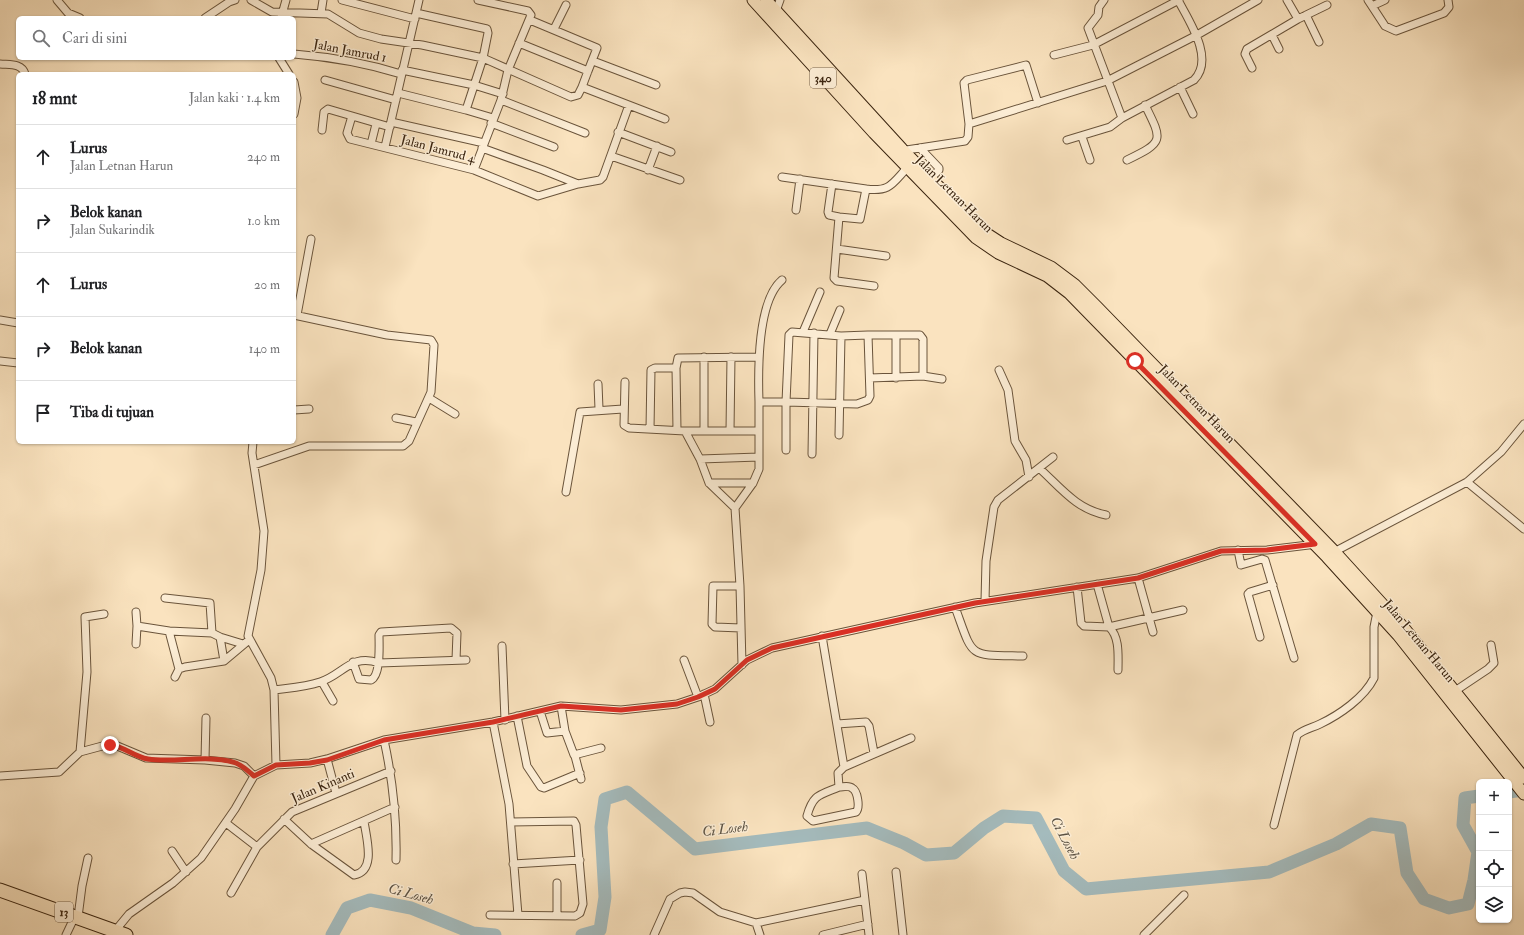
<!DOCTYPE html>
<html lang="id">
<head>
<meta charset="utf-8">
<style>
  body { margin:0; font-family:"IM FELL Double Pica",serif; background:#f6f6f6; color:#202124 }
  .controls { position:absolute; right:12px; bottom:12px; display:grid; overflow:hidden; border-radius:6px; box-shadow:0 1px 3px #0004 }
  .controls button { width:36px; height:36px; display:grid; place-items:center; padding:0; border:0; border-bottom:1px solid #e0e0e0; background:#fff; color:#202124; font:20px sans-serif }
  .stop { position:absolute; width:12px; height:12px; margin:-9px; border:3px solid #d93025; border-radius:50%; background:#fff }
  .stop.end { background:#d93025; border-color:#fff; box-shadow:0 1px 4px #0008 }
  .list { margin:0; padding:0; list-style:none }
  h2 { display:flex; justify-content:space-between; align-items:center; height:52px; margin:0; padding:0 16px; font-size:17px }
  h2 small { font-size:13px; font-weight:400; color:#757577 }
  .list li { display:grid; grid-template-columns:26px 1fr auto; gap:12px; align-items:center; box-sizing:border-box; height:64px; padding:0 16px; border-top:1px solid #e0e0e0 }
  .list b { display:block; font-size:15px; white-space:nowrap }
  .list p { margin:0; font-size:13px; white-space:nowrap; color:#757577 }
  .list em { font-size:13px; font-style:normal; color:#757577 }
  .icon { flex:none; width:22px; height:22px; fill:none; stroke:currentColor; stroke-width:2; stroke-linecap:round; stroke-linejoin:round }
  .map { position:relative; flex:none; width:1524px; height:935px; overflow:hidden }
  .search { position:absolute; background:#fff; box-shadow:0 1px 3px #0004; left:16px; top:16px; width:280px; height:44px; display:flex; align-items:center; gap:10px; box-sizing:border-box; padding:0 14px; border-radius:6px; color:#757577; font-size:15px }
  .panel { position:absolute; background:#fff; box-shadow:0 1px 3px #0004; left:16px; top:72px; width:280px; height:372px; border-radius:6px }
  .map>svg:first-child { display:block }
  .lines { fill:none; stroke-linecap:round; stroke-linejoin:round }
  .river { stroke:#a4bbbd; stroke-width:13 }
  .street-casing { stroke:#6a543b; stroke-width:9 }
  .primary-casing { stroke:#3a240f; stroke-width:13 }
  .highway-casing { stroke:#3a240f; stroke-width:15 }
  .street { stroke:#fcedd5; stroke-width:7 }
  .primary { stroke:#fae3bf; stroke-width:11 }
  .highway { stroke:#fae3bf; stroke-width:13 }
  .route { stroke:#d93025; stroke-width:5 }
  .labels { text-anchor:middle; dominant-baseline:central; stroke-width:3; stroke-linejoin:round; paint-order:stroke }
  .shield { fill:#fcedd5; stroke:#74604a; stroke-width:1 }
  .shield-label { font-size:12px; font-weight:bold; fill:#3a240f }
  .street-label { font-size:13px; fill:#3a240f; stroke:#fcedd5 }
  .water-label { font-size:14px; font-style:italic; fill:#5a5143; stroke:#fcedd5 }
</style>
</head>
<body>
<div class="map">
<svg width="1524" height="935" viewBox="0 0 1524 935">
  <rect width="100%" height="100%" fill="#fae3bf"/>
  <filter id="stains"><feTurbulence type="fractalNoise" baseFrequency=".005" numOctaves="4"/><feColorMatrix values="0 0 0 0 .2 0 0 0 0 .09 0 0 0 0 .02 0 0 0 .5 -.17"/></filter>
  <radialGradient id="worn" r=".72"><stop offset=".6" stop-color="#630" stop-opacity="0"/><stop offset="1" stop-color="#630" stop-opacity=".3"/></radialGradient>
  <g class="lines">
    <path class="river" d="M1509,792L1524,790
      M332,935L347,908L370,900L411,908L473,933L495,935
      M582,935L600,930L605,897L601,827L605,799L627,792L695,849L867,828L904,843L926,855L954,853L984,828L1003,816L1036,818L1064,871L1086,889L1269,872L1336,844L1371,824L1400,828L1407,873L1424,899L1449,908L1468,904L1474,880L1478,852L1463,825L1465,798L1479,796"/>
    <g class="street-casing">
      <path id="street" d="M57,0L68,13L80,18
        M251,0L272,12L328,14L359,33L381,39L422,45L483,58L571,97L578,95L582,87L665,119
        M342,0L415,19
        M1104,0L1099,7L1098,15L1088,28L1122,118
        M1287,0L1298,19
        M1368,0L1385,26L1396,31L1444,13L1449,7L1448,0
        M1372,6L1385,0
        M776,11L780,0
        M321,13L323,0
        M416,13L487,29L488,33L483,58L466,110L493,118
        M1306,15L1319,42
        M205,18L229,2L235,0
        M281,18L286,0
        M530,20L597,48L588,71
        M554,29L566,5
        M1272,35L1279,49
        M519,43L588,71L582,87
        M294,54C331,57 366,63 401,74
        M1054,55L1093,45L1179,0
        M279,58L289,74
        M593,61L656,85
        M0,64C10,65 22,63 25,74
        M1252,68L1245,54L1247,49L1298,19L1327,5
        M402,70L474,85L503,94
        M325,80L396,100
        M294,82L297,98L294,114
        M1180,87L1193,114
        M398,93L466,110
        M501,100L585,133
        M352,116L347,133L350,139L474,170L538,196L578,184L543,170L482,148
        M391,122L484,143
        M491,123L554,147
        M969,124L964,83L967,80L1026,65L1038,103
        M322,130L324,112L328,109L390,127
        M618,132L671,152
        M1082,137L1090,160
        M1067,140L1110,127L1122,118L1194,80C1215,59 1189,21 1178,0
        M371,144L376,124
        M385,147L419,0
        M920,148L939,168V170L931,178
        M900,151L965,141L968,137L969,124L1107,81L1197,35L1258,0
        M611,156L680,180
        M1127,160C1164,142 1163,141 1145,105
        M474,170L501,100L508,70L531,15L528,11L478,0
        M648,170L657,146
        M782,177L866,189
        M578,184L600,180L603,177L629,105
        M832,184L828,212L829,215L839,217
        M796,210L800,179
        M837,249L886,256
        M874,286L837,281L834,278L839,217L860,219L866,189C890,192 892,184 907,168
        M297,315L311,239
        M0,320L18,323
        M803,332L820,292
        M830,334L840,310
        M868,335H920L923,339V376L870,378
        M896,335V378
        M704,357V431
        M0,361L18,363
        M999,370L1008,390L1015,441L1026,460L1029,477
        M923,376L942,379
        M625,382L624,425L629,428L685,431L700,459L709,483L735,508
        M598,384L599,409
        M429,398L455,414
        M759,402C758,371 757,301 782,280
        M294,410L309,409
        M396,418L416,422
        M650,429L651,370L655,368H676
        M677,430L676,368L678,358L758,357
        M685,431H759
        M730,431L731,357
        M786,450V402L857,404L868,400L870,396L868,335L841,336
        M812,454L814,333
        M700,459L759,457
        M254,465L309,446H403L409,441L431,392L434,345L431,340L387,335L294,315
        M1039,468C1061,488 1076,509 1106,515
        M1467,482L1524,529
        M709,483H753
        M566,492L580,412L623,409
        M1238,550L1241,565L1262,559L1265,560L1294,658
        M1332,553L1467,482L1501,452L1524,424
        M1138,578L1153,632
        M1097,584L1109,627C1120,637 1118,656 1118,670
        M740,586H713L712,624L715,627L741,628
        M1077,587L1081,623L1084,626L1109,627L1183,610
        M165,598L210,603L212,633L220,637L224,661
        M985,601L986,561L994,507L998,500L1053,457
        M955,607C974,659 967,655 1023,656
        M136,612L137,626
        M104,614L85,617L87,672L80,752L106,745H115L146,758L205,760L235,763L244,766L254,776
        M822,636L844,767L911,738
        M220,637L243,644
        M1260,637L1248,594L1250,592L1273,585
        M136,644L137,626L169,631
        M502,646L505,720
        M684,660L698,697
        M353,662L359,679L371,680C381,675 379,645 379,635L381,632L451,628L457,633L456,660
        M742,665L740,586L735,508L753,483L759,469V402H786L789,335L792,332L841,336L839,435
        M179,669L169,631L212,633
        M175,677L179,669L185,667L224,661L249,640
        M322,682L333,701
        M274,690C289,688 306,687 320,682C343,675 351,653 379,663L466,660
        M1455,691L1488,669L1494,663L1491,645
        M704,694L710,722
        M561,706L565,731L574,755L601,748
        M540,711L547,733L565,731
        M517,716L527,766L541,787L544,788L580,773
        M493,722L509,804L518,915
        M837,724L866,722L869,726L874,753
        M384,740C393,781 397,818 396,860
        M575,756L581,779
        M327,759L336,793
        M205,760L206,718
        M276,765L310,763L327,759L384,740L493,722L561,706L621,710L677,704L698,697L715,689L747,660L772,648L975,603L1138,578L1221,551L1267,550L1317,544
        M0,776L59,772L80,752
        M839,787C843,787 849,785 852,788C858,791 860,808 856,812L813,821L807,816C813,794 820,795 839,787L838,773L844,767
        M284,819L311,844L354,875C377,871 366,837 364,821
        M226,823L257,847
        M1274,825L1297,735C1304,729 1312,728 1320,724C1339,715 1364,698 1374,678V627L1377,612
        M311,844L395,807
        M172,851L186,872
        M513,864L580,860
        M896,872L903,935
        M862,874L869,935
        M231,893L257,847L292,812L391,771
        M490,915L575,916L580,913L583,904L576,825L574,821L511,822
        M557,916V883
        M78,917L82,886L88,858
        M756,923L760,935
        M115,931L129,914L173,883L201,858L235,809L254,776L276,765L274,690L271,678L248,636L261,570L264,531L252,453L253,442
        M66,935L75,916
        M654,935L670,899L680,893L685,892L693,893L720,912L756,923L865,900
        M823,935L868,924
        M1144,935L1184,895"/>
    </g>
    <g class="primary-casing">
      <path id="primary" d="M753,0L874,133L976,238L998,253L1047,276L1069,293L1327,557L1398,635L1524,794
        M766,0L902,149L981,230L1001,243L1051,267L1075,285L1097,307L1334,551L1404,628L1524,778"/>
    </g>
    <g class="highway-casing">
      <path id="highway" d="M0,890L126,935"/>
    </g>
    <use href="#street" class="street"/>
    <use href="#primary" class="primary"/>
    <use href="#highway" class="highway"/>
  </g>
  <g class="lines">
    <path class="route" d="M110,745C124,746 134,757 148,759C175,763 209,754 236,763C243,766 248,771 254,776L276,765L310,763L327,760L384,740L493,722L561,706L621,710L677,704L698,697L715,689L747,660L772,648L975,603L1138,578L1221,551L1267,550L1315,544L1135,361"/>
  </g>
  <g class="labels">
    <g class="shield">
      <rect x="810" y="68" width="26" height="20" rx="3"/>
      <rect x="55" y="902" width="18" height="20" rx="3"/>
    </g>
    <g class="shield-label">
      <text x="823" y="78">340</text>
      <text x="64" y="912">13</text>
    </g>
    <g class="street-label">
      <text transform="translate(350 51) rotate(11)">Jalan Jamrud 1</text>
      <text transform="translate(438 149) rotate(15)">Jalan Jamrud 4</text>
      <text transform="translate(954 194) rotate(45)">Jalan Letnan Harun</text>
      <text transform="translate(1197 404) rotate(46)">Jalan Letnan Harun</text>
      <text transform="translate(1419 641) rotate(50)">Jalan Letnan Harun</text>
      <text transform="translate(323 786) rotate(-23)">Jalan Kinanti</text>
    </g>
    <g class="water-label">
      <text transform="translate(725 829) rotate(-7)">Ci Loseh</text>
      <text transform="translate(1065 838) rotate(62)">Ci Loseh</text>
      <text transform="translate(411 894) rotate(15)">Ci Loseh</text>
    </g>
  </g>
  <rect width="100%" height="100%" filter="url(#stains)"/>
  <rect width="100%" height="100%" fill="url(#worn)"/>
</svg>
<div class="controls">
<button>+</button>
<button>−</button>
<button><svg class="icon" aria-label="locate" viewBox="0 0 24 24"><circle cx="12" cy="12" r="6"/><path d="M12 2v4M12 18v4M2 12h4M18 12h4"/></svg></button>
<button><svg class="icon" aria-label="layers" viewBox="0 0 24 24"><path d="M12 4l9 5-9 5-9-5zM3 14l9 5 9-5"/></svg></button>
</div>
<div class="stop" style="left:1135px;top:361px"></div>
<div class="stop end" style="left:110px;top:745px"></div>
<div class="search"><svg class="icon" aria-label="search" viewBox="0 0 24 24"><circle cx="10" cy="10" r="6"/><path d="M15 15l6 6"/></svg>Cari di sini</div>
<section class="panel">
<h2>18 mnt<small>Jalan kaki · 1.4 km</small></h2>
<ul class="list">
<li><svg class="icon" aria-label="ahead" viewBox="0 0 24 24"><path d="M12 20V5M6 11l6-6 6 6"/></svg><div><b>Lurus</b><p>Jalan Letnan Harun</p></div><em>240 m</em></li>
<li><svg class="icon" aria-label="right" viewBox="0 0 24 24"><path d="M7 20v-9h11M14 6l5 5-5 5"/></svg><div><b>Belok kanan</b><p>Jalan Sukarindik</p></div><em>1.0 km</em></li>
<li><svg class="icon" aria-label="ahead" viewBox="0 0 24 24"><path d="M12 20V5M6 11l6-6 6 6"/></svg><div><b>Lurus</b></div><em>20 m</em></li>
<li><svg class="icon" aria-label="right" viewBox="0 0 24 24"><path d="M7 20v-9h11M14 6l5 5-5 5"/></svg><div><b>Belok kanan</b></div><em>140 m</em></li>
<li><svg class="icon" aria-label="arrive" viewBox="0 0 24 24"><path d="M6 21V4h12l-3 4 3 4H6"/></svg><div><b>Tiba di tujuan</b></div></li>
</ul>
</section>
</div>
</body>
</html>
